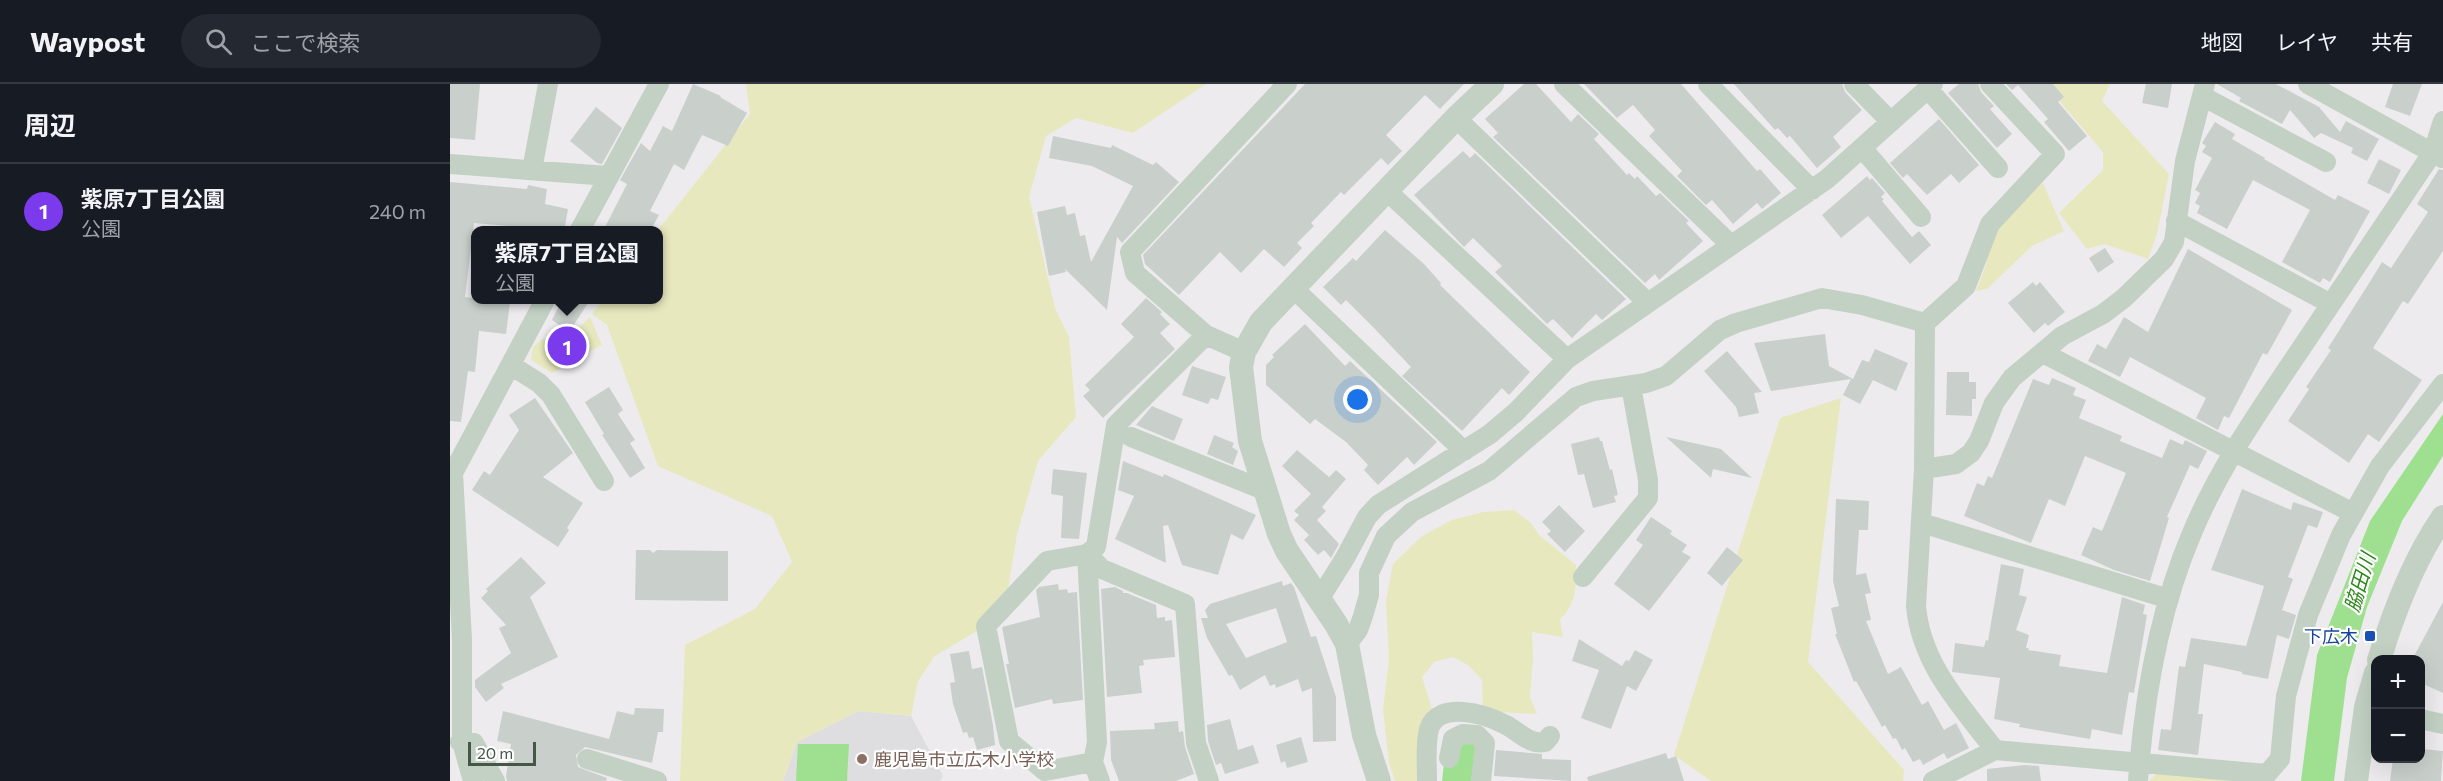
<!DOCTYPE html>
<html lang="ja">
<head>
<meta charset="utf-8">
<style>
  body { margin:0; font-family:Commissioner,"Noto Sans JP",sans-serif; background:#242831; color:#f1f3f6 }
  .controls { position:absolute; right:18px; bottom:18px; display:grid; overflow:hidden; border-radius:12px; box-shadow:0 6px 24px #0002 }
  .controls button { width:54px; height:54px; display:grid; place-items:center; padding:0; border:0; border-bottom:2px solid #363941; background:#171b24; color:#f1f3f6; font:30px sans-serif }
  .scale { position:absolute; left:18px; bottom:15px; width:68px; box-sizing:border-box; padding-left:6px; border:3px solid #465648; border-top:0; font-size:16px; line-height:21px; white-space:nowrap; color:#465648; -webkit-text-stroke:4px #fff; paint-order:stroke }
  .you { position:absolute; left:908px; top:316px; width:21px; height:21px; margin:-15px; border:4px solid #fff; border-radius:50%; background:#1a73e8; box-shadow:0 0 0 9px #1a73e833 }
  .badge { display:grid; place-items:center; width:39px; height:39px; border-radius:50%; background:#7c3aed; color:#fff; font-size:20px; font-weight:700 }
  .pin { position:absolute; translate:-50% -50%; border:3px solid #fff; box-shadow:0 2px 6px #0006 }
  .popup { position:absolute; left:21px; top:142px; width:192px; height:78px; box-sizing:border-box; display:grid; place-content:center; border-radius:12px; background:#171b24; filter:drop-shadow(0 2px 4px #0005); font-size:20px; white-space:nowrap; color:#9ea1a6 }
  .popup b { font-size:22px; color:#f1f3f6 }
  .popup::after { content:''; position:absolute; left:50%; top:100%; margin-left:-12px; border:12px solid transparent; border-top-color:#171b24 }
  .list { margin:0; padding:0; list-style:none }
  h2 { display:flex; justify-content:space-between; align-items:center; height:78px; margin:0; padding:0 24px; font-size:26px }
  h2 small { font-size:20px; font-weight:400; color:#9ea1a6 }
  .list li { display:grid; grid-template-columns:39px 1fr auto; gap:18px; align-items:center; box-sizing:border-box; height:96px; padding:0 24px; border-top:2px solid #363941 }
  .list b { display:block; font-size:22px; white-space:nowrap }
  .list p { margin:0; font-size:20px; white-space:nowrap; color:#9ea1a6 }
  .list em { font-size:20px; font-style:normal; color:#9ea1a6 }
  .icon { flex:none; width:33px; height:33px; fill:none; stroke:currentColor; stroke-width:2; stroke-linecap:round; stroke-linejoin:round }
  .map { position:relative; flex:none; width:1993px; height:697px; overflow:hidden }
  header { display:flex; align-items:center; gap:36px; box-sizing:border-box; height:84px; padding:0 30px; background:#171b24; border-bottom:2px solid #363941 }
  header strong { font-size:28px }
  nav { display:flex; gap:33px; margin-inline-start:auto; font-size:21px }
  .search { width:420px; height:54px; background:#242831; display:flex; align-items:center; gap:15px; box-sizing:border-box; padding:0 21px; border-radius:33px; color:#9ea1a6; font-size:22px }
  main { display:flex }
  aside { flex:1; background:#171b24 }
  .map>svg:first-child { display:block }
  .education { fill:#dedddf }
  .green { fill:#e8e8be }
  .water { fill:#9ee090 }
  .building { fill:#c9d0cb; fill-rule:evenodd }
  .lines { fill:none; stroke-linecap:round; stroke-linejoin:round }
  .minor { stroke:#c3d1c4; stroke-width:20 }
  .tertiary { stroke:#c3d1c4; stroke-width:24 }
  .transit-dot { fill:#1a4fb4; stroke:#fff; stroke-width:2 }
  .education-dot { fill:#8d6e63; stroke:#fff; stroke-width:2 }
  .labels { text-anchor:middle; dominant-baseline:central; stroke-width:4.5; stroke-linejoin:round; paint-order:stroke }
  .transit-label { font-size:18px; fill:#164399; stroke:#fff; text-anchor:end }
  .education-label { font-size:18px; fill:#785e54; stroke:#fff; text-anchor:start }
  .water-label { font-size:20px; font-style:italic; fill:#2f861c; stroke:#fff }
</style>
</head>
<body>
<header>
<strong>Waypost</strong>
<div class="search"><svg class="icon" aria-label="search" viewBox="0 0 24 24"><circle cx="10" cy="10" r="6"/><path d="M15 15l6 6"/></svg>ここで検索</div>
<nav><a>地図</a><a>レイヤ</a><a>共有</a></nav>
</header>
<main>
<aside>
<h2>周辺<small></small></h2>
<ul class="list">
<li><span class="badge">1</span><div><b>紫原7丁目公園</b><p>公園</p></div><em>240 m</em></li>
</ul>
</aside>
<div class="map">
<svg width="1993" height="697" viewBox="0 0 1993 697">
  <rect width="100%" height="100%" fill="#edebee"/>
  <path class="education" d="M408,627L461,632L493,692L490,697H333L347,658Z"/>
  <path class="green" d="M296,0H756L683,49L626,34L596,52L579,113L605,224L619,253L626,333L588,377L567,450L554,531L485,572L468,597L461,632L408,627L347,658L333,697H230L235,561L305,525L342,478L322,432L208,382L157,241L142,230L153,216H208V146L300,30Z
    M1595,0H1660L1652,17L1719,90L1707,150L1698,175L1655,160L1637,165L1609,129L1653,86V68Z
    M1593,99L1614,147L1582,162L1537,205L1526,207L1536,181L1545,145L1569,118Z
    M140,233L152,261L102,289L81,276L83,263L91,256L123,249Z
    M1391,314L1358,578L1454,686L1453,697H1261L1224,671L1330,334Z
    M1064,426L1081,439L1089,451L1126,481C1127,501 1126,521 1110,535L1113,553L1082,548L1083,576L1080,613L1087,630L1033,627L1032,596L1018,581L1003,573L984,578L972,593L982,625L974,640L970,697H945L939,679L933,626L939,575L936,517L943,480L972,452L1002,436L1033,428Z
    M1707,689L1791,697H1699Z"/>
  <path class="water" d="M1993,330V372L1952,437L1917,523L1897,594L1884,697H1851L1867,571L1920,437Z
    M1013,656L1028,659L1021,697H992L994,679Z
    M348,660H399L397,697H346Z"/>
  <path class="building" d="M0,0H30L25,56L0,54Z
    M243,0L271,12L270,13L297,29L278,62L252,51L234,86L224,80L200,127L209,131L200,147H153L177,100L170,96L191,59L200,67L213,42L222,47Z
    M855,0H1014L990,25L975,11L936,51L952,67L938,81L931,74L894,111L891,108L861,139L864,142L847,159L852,164L834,183L814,165L791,189L770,168L729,211L695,180L693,171Z
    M1074,0H1086L1121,38L1128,30L1149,50L1144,55L1177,91L1179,89L1185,95L1187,92L1206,112L1210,109L1239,137L1236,139L1253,157L1209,196L1205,190L1195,199L1043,53L1048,49L1035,35Z
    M1134,0H1231L1307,87L1310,85L1331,109L1312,125L1307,119L1283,140L1262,116L1256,121L1227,92L1232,87L1199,52L1205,46L1183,21L1167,34Z
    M1284,0H1392L1395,8L1412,26L1383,53L1391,63L1367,84L1340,52L1337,54L1328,44L1325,46Z
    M1509,0H1528L1531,8L1544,22L1540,25L1562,50L1547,64L1498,9Z
    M1556,0H1603L1614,13L1608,18L1637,52L1619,67L1594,38L1598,35L1568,1L1562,6Z
    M1696,0H1722L1718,24L1692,19Z
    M1767,0H1826L1869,23L1890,48L1896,37L1929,55L1917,77L1901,69L1903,64L1871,49L1864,54L1840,26L1832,40L1789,17L1791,14Z
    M1943,0H1972L1960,32L1935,23Z
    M146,23L172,44L152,80L147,79L120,57Z
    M1489,35L1529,81L1509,99L1501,90L1477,111L1457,90L1453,94L1440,79Z
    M1765,38L1785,50L1782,55L1815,74L1814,75L1885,116L1888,111L1920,127L1880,198L1873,194L1870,199L1832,178L1860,126L1803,96L1777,145L1747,129L1750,122L1745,119L1750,109L1745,106L1762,74L1752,68L1756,62L1752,59Z
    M603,52L661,64L662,61L703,81L706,78L729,98L672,159L667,153L657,226L615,185L616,188L599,192L587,128L615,122L617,131L625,129L630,152L635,151L641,178L683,102L642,82L599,74Z
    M1013,67L1020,74L1025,69L1176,215L1152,236L1146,230L1122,254L1103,235L1097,240L1045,188L1052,182L1023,154L1014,163L964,111Z
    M1929,75L1951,86L1939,110L1917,99Z
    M1989,85L1993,86V167L1958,220L1953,217L1923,264L1972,296L1929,358L1918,350L1899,379L1838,337L1859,305L1856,303L1881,266L1878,264L1921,196L1932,178L1941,184L1978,128L1967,120Z
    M1417,92L1420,96L1422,94L1435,109L1431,113L1434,115L1432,117L1462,153L1469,147L1481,161L1460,180L1418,132L1391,154L1372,131Z
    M0,98L77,105L78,101L97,105L95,120L118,125L114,147H58L59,142L24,139L15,213L60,218L56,250L29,247L25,288L18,287L11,338L0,337Z
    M935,146L974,180L991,199L990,201L1080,288L1059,311L1052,304L1012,347L952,292L961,283L923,243L896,216L891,221L873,203L903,174L906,177Z
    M1655,164L1664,178L1648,189L1639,174Z
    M1738,165L1842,226L1817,271L1813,269L1779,334L1774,332L1768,346L1746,334L1756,314L1680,273L1670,293L1638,277L1647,260L1656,265L1674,233L1698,248Z
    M1583,198L1586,202L1590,198L1615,228L1598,242L1595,239L1584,249L1558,219Z
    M696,214L712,228L710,230L720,240L710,249L725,265L653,334L633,312L640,306L635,301L684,253L671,240Z
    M112,216H140L119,248L102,236Z
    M855,240L895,282L900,277L987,358L964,381L957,373L928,401L914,386L918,381L896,358L865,335L860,340L816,301V281L824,273L822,271Z
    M1375,250L1379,282L1403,295L1412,276L1419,278L1425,265L1458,279L1446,307L1423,296L1410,320L1393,311L1401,295L1321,307L1304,259Z
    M1277,267L1312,308L1304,309L1309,329L1289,333L1286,323L1254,287Z
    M742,282L776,293L768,316L761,314L758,320L732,311Z
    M1497,288H1519V298H1526V315H1522V332L1496,331Z
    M1602,294L1626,304L1623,311L1636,316L1629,334L1672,352L1670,357L1712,374L1720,355L1733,361L1735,356L1757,367L1748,385L1740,381L1717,433L1719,434L1700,497L1664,486L1631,471L1643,443L1652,447L1676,389L1635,372L1615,422L1599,415L1581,459L1514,432L1527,399L1534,402L1538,392L1542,394L1583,295L1599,301Z
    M159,303L173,326L168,330L185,356L180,359L195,384L180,394L152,351L154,350L135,318Z
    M85,314L123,369L93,393L133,419L117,444L119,446L108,463L22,406L34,387L40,391L69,346L59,331Z
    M702,322L733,335L724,357L686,341Z
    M764,351L784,359L782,363L788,367L783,381L757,370Z
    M1149,353L1150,357H1152L1160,386L1162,385L1168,411L1164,412L1166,418L1143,424L1134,390L1128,391L1121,360Z
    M1216,353L1271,365L1302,394L1263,385L1261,394Z
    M847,366L879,393L886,386L896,395L872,423L876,427L867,436L889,460L881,474L874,466L868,471L854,456L859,451L844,436L849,431L844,427L861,410L832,382Z
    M673,377L713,393L714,390L806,431L793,456L781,450L768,491L732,481L718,441L713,442L716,479L665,455L684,412L668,406Z
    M603,385L637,389L629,455L611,454L613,412L601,410Z
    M1792,405L1841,426L1843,418L1873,428L1867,444L1858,441L1838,493L1843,495L1832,526L1846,531L1839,555L1827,551L1818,595L1792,590V588L1754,580L1748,630H1753L1748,671L1708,666L1711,645L1721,646L1729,582L1735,583L1741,554L1796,562L1814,502L1761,486Z
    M1386,415L1419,417L1418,446H1409L1406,491L1416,489L1421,509L1415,510L1421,536L1416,537L1438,590L1451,583L1472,621L1478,617L1494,646L1506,639L1519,664L1497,675L1494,669L1473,681L1470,675L1463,678L1455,664L1452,666L1446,654L1443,655L1435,641L1432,643L1406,597L1404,598L1385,550H1387L1381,524L1389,522L1383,497Z
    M1109,421L1135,447L1115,468L1097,450L1101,447L1092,438Z
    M1201,433L1222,447L1220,450L1237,461L1232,468L1241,473L1199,527L1164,500L1193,461L1186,456Z
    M1277,463L1293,476L1272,502L1257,489Z
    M186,466H200L203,469L207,466L278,467V517L185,516Z
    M71,473L96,499L80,513L108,573L51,600L54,604L36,618L25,603V596L61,569L49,544L56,541L31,514L38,507L36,505Z
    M1551,480L1574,485L1569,511L1577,513L1566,546L1579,551L1576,564H1579L1578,566L1611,571L1609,582L1657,589L1672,513L1695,521L1693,530L1697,531L1684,609L1679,608L1672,651L1642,645L1640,655L1569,643L1570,640L1544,635L1550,594L1502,588L1505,559L1534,563L1536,556L1538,557Z
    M832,497L833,502L841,499L844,503L861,553L866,552L886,613V657L863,658L862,604L852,608L848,595L826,604L825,600L820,602L815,591L790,606L782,591L779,592L757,554L751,534H758L755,526L760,520ZM826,524L837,558L796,574L776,540Z
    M608,500L609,506L617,505L618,509L627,508L633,616L603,620L602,615L565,624L556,580H559L552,543L590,533L586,506L589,503Z
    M665,503L673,507V509H677L706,521L707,534L715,533V537L722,536L725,573L693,576L694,581L689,582L692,609L657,613L651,505Z
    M1993,518V609L1971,599V576H1962Z
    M1129,555L1172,582L1176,576L1179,577L1185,566L1203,576L1186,607L1177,602L1161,645L1131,634L1149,586L1122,577Z
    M519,567L522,585L532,583L543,641L545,661L527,666L523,653L519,654L517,648L513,649L503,620L500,599L505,598L500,570Z
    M185,624L214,625L213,648H208L202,679L135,663L126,671L128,683L157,694L156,697H57L56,692L61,660L47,657L53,627L159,655L167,627L184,631Z
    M780,635L788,666L803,661L809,679L775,690L771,679L766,681L758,657L757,641Z
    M728,637L729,648L733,647L735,663L744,690L726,697H669L661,676L660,647L705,645L704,639Z
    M851,653L858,678L837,684L835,677L831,679L826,661Z
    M1973,665L1993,667L1991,697H1940L1943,675H1972Z
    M1046,666L1092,670V675L1121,676V697L1044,692Z
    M1216,669L1218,675L1226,672L1234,697H1138L1137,693Z
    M1575,681L1589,682L1591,697H1537V685Z"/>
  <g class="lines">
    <path class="minor" d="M1114,0L1281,161
      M1258,0L1362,106
      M1404,0L1441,38
      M1858,0L1992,74
      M1478,5L1548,84
      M1752,12L1876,78
      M1006,34L1198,219
      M1412,64L1471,133
      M0,80L158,92
      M82,86L98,0
      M937,107L1117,275
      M1726,137L1881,220
      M130,146L209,0
      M843,204L1014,367
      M1475,239L1516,202L1540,140L1605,70L1540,0
      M794,268L756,251L685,189L680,168L837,0
      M1593,269L1903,429
      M62,282L89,299L101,311L154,397
      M681,353L814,406
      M1474,385L1506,380L1521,369L1529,357L1544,319L1562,294L1612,252L1653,230L1674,214L1714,175L1724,158L1735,77L1755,0
      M1472,439L1719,515
      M1133,493L1198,414V396L1181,302
      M870,514L895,474L917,433L928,421L1040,350L1066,328L1117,275L1377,95L1483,0
      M897,560L908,546L913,532L919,511V489L936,452L962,428L1039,387L1126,313L1143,307L1196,299L1216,292L1270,246L1286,239L1372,214L1412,221L1475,239L1474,385L1466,522C1471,580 1511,622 1545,666
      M1970,635L1993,640
      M10,658L24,659L45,697
      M999,674L1003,655L1013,650L1027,651L1035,659L1031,697
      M137,675L207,697
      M643,678L595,687L559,657L536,542L597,477L637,470L652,485L735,520L746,659L759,697
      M23,697L12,658V555L3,389L95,216
      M650,697L643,678L647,658L637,470L646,463L666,341L756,251
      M977,697C977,681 975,661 979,645C988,616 1035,630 1054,640C1069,647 1078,661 1095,658L1100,652
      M1483,697L1545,666L1817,690L1830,675L1836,612L1858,531L1891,451L1930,382L1993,300
      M1688,697C1694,614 1709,526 1742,449C1769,384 1809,327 1848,269C1893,202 1938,135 1983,68L1993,37"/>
    <path class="tertiary" d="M1929,576C1944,527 1964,475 1993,433
      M929,697L914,651L897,560L886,540L837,467L829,450L800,357L791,283L794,268L811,238L1006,34L1042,0
      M1906,697L1916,623L1926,589"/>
  </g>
  <rect class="transit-dot" x="1914" y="546" width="12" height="12" rx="3"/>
  <circle class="education-dot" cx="412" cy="675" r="6"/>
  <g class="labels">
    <g class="transit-label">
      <text x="1908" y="552">下広木</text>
    </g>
    <g class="education-label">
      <text x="424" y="675">鹿児島市立広木小学校</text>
    </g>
    <g class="water-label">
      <text transform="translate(1909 498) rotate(-73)">脇田川</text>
    </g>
  </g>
</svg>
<div class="controls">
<button>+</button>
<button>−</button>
</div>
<div class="scale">20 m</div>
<div class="you"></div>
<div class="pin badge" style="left:117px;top:262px">1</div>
<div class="popup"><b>紫原7丁目公園</b>公園</div>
</div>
</main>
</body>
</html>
